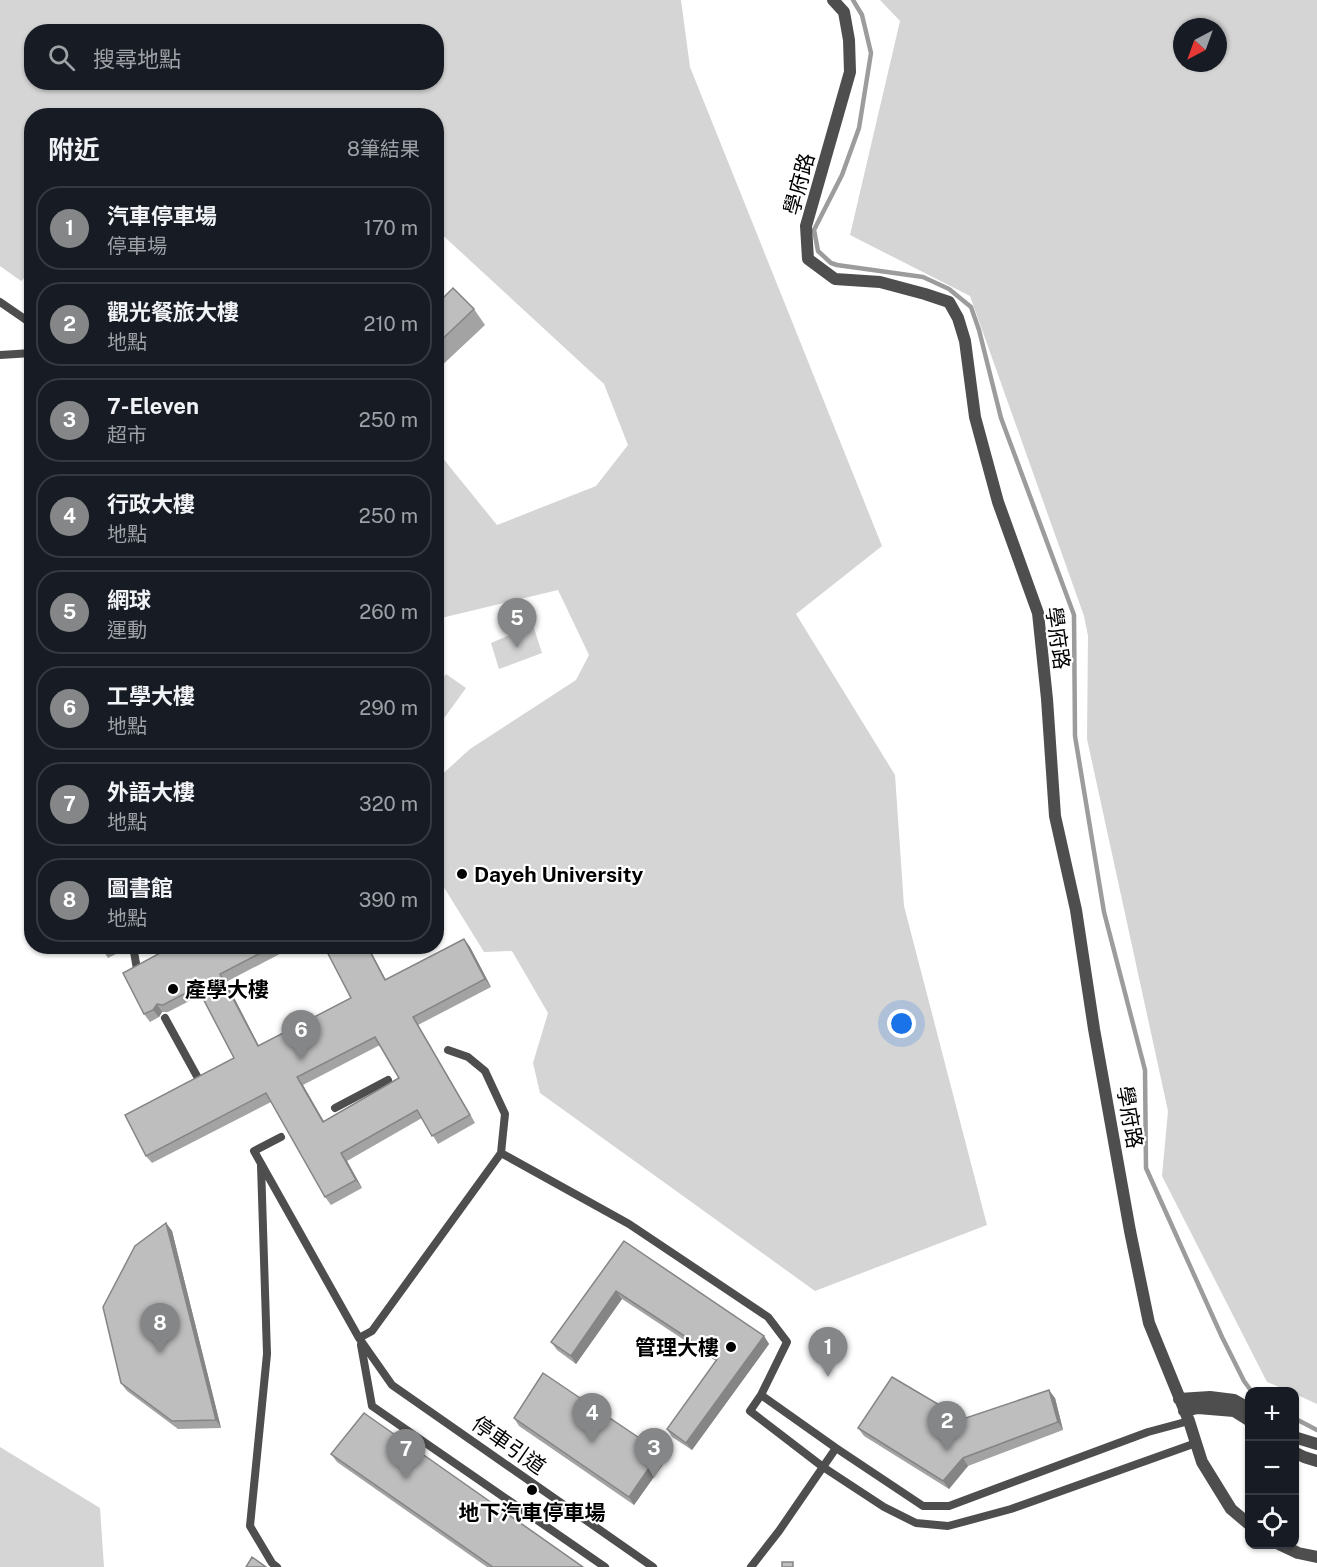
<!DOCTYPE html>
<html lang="zh-TW">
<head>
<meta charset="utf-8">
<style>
  body { margin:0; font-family:"Public Sans","Noto Sans TC",sans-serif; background:#242831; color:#f1f3f6 }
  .controls { position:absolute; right:18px; bottom:18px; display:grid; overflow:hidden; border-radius:12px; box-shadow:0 2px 4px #0004 }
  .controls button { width:54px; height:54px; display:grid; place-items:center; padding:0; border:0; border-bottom:2px solid #363941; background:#171b24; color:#f1f3f6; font:30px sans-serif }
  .compass { position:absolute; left:1173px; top:18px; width:54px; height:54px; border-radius:50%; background:#171b24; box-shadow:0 2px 4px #0004; rotate:221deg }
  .you { position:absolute; left:902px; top:1024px; width:21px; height:21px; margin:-15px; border:4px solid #fff; border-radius:50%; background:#1a73e8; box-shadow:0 0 0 9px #1a73e833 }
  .badge { display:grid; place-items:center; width:39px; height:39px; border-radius:50%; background:#858687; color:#fff; font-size:20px; font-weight:700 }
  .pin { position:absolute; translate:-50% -50px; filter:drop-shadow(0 2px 3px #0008) }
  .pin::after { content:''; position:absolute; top:32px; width:21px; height:18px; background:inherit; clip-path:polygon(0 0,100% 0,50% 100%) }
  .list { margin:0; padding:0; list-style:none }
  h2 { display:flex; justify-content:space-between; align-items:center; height:78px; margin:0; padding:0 24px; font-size:26px }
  h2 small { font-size:20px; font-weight:400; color:#9ea1a6 }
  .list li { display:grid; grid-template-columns:39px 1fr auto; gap:18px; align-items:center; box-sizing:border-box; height:84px; margin:0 12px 12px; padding:0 12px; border:2px solid #363941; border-radius:24px }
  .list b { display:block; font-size:22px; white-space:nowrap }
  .list p { margin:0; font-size:20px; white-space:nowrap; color:#9ea1a6 }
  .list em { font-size:20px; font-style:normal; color:#9ea1a6 }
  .icon { flex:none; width:33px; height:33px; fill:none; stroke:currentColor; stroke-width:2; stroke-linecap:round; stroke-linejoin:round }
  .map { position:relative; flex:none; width:1317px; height:1567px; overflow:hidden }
  .search { position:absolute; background:#171b24; box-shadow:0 2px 4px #0004; left:24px; top:24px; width:420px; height:66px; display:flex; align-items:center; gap:15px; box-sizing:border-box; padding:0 21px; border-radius:24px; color:#9ea1a6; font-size:22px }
  .panel { position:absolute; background:#171b24; box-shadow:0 2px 4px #0004; left:24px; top:108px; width:420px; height:846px; border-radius:24px }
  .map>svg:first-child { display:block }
  .green { fill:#d5d5d5; fill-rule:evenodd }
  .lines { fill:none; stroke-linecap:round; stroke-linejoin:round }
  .stream { stroke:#9c9c9c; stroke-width:4.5 }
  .lane { stroke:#4e4e4e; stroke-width:8 }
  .street { stroke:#4e4e4e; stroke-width:12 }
  .wall { fill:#a3a3a3; fill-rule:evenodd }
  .shaded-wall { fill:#858585 }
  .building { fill:#bebebe; stroke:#858585; stroke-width:1.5; fill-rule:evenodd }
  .poi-dot { fill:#000; stroke:#fff; stroke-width:2 }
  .labels { text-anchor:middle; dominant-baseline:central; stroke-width:4.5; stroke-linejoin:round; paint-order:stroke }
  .street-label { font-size:21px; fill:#000; stroke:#fff }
  .poi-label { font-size:21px; font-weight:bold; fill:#000; stroke:#fff; text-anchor:start }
</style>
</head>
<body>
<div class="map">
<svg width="1317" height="1567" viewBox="0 0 1317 1567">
  <rect width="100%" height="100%" fill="#fff"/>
  <path class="green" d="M0,0H681L690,67L882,546L796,614L895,775L904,906L987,1225L815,1291L540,1093L533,1063L548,1013L512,951L484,952L437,876V779L470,749L576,680L589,655L558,590L437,619V451L497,525L596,486L628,445L604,384L437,230L436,116H32L31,272L21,281L0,266ZM32,32H436V82H32Z
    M880,0H1317V1404L1295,1394L1294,1392L1289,1391L1267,1382L1162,1176L1168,1111L1087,739L1088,636L1084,616L970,296L850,235L900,21ZM1182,27H1218V63H1182Z
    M533,625L542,653L499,669L491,643Z
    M446,674L466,688L437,728V686Z
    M0,1447L100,1508L104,1567H0Z"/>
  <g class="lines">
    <path class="stream" d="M853,0L862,15L871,53L859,128L842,175L814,230L818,251L831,263L837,265L923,277L949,289L971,307L979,330L1001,418L1074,615L1075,736L1104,912L1145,1070L1146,1168L1222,1337L1244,1381L1252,1392
      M1294,1418L1317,1430"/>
    <path class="lane" d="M0,302L32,324
      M0,355L32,353
      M137,969L134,952L145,946
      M165,1018L198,1078
      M448,1050L468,1057L485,1071L505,1114L501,1153
      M335,1108L388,1080
      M281,1137L254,1151L359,1338L372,1331L501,1153L629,1224L768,1317L787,1342L761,1395L750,1411L823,1467L884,1507L916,1523L948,1526L1011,1509L1196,1443
      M261,1165L267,1354L250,1526L272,1563L277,1567
      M359,1338L392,1385L653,1567
      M361,1345L372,1406L605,1567
      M761,1395L836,1448L923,1506H949L1148,1432L1189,1421
      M751,1567L779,1531L836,1448"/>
    <path class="street" d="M833,0L844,12L849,40L850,72L806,226L808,259L835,279L880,282L925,294L949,302L958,318L965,341L975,417L998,502L1038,613L1047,699L1055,816L1076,910L1094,1029L1130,1231L1149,1323L1189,1421L1202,1462L1231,1509L1250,1525
      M1179,1399L1210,1397L1234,1400L1250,1409
      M1184,1411L1198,1408L1234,1411L1250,1421
      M1294,1437L1317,1444
      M1294,1452L1304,1457L1317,1461
      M1279,1544L1298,1553L1317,1557"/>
  </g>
  <path class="wall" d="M436,305L474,309L485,325L436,371Z
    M464,939L470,947L491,987L418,1025L475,1123L438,1144L422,1118L347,1161L362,1188L331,1205L325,1197L271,1102L152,1163L146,1156L234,1058L201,995L168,1012H162L159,1017L150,1022L144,1014L173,946H295L226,982L259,1046L351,998L324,946H368L386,980ZM380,1045L399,1078L324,1121L303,1085Z
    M100,946H132L108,958Z
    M166,1223L172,1231L221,1428L178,1429L127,1391L121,1383Z
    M624,1241L764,1336L769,1344L692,1450L672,1437L667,1429L716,1361L622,1299L576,1364L557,1350L551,1342Z
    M1055,1398L1063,1430L968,1466L949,1489L864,1436L858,1428L963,1419Z
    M514,1418L660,1452L666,1460L634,1505L519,1426Z
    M331,1454L583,1567H487L337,1462Z"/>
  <path class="shaded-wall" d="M464,939L470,947L491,987L485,979Z
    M367,946H368L390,988L385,980Z
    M220,974L226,982L263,1054L258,1046Z
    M157,1004L162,1012L159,1017L153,1010Z
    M413,1017L418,1025L475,1123L470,1115Z
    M297,1077L303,1085L328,1130L323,1122Z
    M341,1153L347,1161L362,1188L356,1180Z
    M166,1223L172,1231L221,1428L216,1420Z
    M616,1291L622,1299L576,1364L571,1356Z
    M764,1336L769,1344L692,1450L686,1443Z
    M1049,1390L1055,1398L1063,1430L1058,1422Z
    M660,1452L666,1460L634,1505L629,1497Z
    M963,1458L968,1466L949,1489L943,1481Z"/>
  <path class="building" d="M453,288L474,309L436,345V305Z
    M464,939L485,979L413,1017L470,1115L432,1136L417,1110L341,1153L356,1180L325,1197L266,1093L146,1156L125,1115L234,1058L197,987L163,1005L157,1004L153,1010L144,1014L123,973L173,946H274L220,974L258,1046L351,998L324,946H367L385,980ZM375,1037L399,1078L323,1122L297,1077Z
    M100,946H110L102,951Z
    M166,1223L216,1420L172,1421L121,1383L103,1307L135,1246Z
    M624,1241L764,1336L686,1443L667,1429L718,1358L616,1291L571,1356L551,1342Z
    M543,1373L660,1452L629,1497L514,1418Z
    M892,1377L963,1419L1049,1390L1058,1422L963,1458L943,1481L858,1428Z
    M364,1413L583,1567H493L331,1454Z
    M252,1557L266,1567H246Z
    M782,1562H793V1567H782Z"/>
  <g class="poi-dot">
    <circle cx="462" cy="874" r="6"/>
    <circle cx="173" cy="989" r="6"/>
    <circle cx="731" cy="1347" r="6"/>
    <circle cx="532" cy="1490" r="6"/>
  </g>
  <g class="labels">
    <g class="street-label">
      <text transform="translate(799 184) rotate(-75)">學府路</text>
      <text transform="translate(1058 638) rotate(82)">學府路</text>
      <text transform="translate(1130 1117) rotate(80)">學府路</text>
      <text transform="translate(509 1445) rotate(35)">停車引道</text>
    </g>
    <g class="poi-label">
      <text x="474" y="874">Dayeh University</text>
      <text x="185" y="989">產學大樓</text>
      <text x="719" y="1347" text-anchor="end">管理大樓</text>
      <text x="532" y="1512" text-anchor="middle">地下汽車停車場</text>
    </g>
  </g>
</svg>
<div class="controls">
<button>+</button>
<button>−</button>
<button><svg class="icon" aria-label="locate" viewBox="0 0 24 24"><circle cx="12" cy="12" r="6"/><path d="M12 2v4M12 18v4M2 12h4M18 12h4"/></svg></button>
</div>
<svg class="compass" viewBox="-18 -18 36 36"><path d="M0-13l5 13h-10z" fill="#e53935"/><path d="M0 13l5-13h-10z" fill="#9ea1a6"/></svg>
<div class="you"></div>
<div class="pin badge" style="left:828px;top:1377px">1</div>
<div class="pin badge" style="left:947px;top:1451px">2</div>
<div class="pin badge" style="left:654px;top:1478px">3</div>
<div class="pin badge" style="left:592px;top:1443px">4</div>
<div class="pin badge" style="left:517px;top:648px">5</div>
<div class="pin badge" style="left:301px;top:1060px">6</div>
<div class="pin badge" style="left:406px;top:1479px">7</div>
<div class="pin badge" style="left:160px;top:1353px">8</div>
<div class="search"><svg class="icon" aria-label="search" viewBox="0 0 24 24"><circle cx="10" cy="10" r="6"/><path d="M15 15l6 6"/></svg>搜尋地點</div>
<section class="panel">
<h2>附近<small>8筆結果</small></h2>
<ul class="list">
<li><span class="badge">1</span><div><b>汽車停車場</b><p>停車場</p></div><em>170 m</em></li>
<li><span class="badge">2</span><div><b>觀光餐旅大樓</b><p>地點</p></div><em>210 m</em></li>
<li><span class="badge">3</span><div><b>7-Eleven</b><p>超市</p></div><em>250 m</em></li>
<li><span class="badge">4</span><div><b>行政大樓</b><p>地點</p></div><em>250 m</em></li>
<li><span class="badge">5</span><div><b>網球</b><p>運動</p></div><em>260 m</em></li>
<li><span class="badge">6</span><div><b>工學大樓</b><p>地點</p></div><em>290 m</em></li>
<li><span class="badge">7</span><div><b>外語大樓</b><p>地點</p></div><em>320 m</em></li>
<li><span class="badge">8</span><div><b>圖書館</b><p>地點</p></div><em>390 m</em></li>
</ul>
</section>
</div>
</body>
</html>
